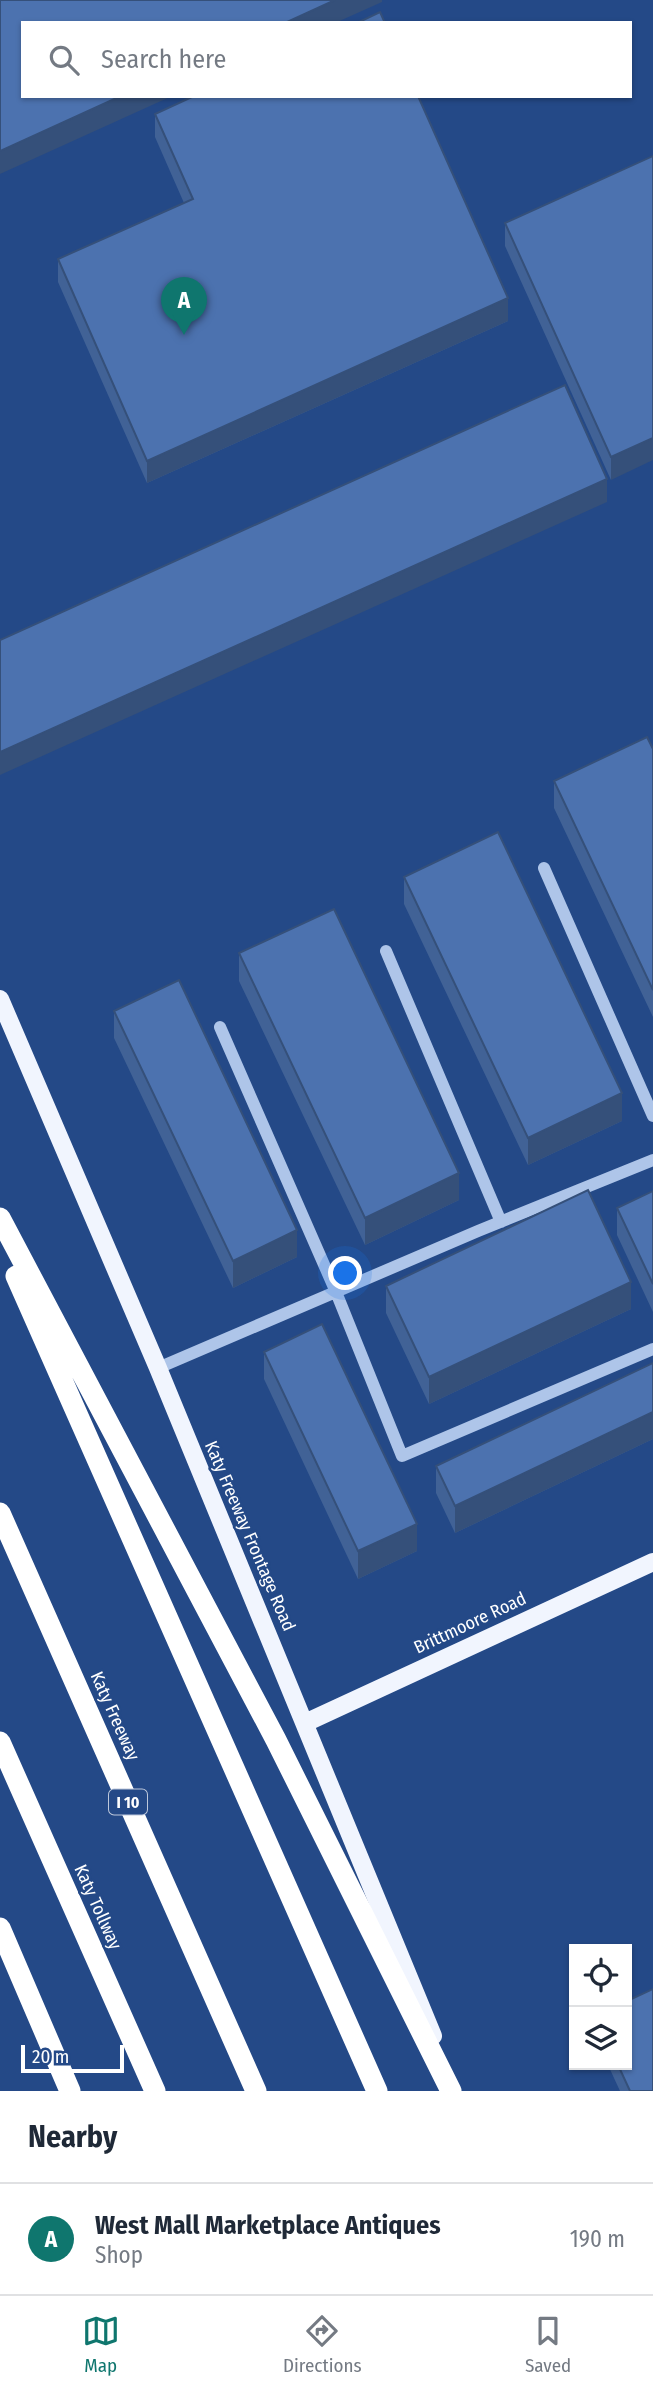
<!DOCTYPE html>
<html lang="en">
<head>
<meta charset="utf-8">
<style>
  body { margin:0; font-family:"Fira Sans Condensed",sans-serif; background:#f6f6f7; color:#1f2937 }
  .controls { position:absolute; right:21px; bottom:21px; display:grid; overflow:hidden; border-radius:0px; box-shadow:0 2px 5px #0004 }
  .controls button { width:63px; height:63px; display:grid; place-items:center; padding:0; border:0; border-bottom:2px solid #e0e1e3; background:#fff; color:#1f2937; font:35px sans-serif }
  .scale { position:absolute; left:21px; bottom:18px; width:103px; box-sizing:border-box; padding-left:7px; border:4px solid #fff; border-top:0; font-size:19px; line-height:24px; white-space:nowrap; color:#fff; -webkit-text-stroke:5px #244987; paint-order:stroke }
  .you { position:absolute; left:346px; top:1274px; width:24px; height:24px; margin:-18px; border:5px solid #fff; border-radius:50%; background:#1a73e8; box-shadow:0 0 0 10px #1a73e833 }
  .badge { display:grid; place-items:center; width:46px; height:46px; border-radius:50%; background:#0f766e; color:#fff; font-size:23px; font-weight:700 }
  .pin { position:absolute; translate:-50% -58px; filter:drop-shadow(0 2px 4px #0008) }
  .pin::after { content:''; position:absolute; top:37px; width:24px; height:21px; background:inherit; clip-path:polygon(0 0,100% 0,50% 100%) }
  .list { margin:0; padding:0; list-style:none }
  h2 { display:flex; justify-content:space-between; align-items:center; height:91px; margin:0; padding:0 28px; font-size:30px }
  h2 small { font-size:23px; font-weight:400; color:#747a83 }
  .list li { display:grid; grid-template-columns:46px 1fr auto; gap:21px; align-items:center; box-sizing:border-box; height:112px; padding:0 28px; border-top:2px solid #e0e1e3 }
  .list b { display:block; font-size:26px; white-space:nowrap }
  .list p { margin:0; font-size:23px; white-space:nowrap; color:#747a83 }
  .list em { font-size:23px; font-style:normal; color:#747a83 }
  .icon { flex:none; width:38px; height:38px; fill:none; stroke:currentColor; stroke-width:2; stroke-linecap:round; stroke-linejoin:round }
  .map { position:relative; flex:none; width:653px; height:2091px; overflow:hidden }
  .search { position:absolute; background:#fff; box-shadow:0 2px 5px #0004; left:21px; right:21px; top:21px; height:77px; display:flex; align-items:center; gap:18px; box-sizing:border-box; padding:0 24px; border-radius:0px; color:#747a83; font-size:26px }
  .sheet { height:203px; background:#fff }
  nav { display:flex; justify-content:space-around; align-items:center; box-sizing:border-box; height:98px; border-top:2px solid #e0e1e3; background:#fff; font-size:19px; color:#747a83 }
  nav a { display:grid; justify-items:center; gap:4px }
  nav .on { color:#0f766e }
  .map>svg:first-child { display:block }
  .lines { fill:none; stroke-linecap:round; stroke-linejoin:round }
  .minor { stroke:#aec5e9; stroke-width:12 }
  .major { stroke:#f1f5fe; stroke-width:18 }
  .highway { stroke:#fff; stroke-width:21 }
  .wall { fill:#416296 }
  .shaded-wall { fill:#35507a }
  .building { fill:#4c72af; stroke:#35507a; stroke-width:2 }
  .labels { text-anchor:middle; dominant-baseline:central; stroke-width:5; stroke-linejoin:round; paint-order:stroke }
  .shield { fill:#244987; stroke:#bdc8db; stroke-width:2 }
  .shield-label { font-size:16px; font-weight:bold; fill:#fff }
  .street-label { font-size:18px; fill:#fff; stroke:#244987 }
</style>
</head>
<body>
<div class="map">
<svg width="653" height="2091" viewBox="0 0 653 2091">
  <rect width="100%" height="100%" fill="#244987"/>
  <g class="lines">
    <path class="minor" d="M544,868L653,1116
      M386,951L501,1222
      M220,1027L336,1292L402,1456L653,1349
      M158,1368L478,1231L653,1160"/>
    <path class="major" d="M0,999L158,1368L433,2036
      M305,1723L653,1562"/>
    <path class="highway" d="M0,1218L276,1740L451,2091
      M16,1276L377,2091
      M0,1513L256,2091
      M0,1742L155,2091
      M0,1928L70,2091"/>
  </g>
  <path class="wall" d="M155,114L508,321L147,483L58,282V259L184,203L155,137Z
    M653,156L611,480L505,246V223Z
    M653,749V1017L554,808V781Z
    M404,877L622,1121L528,1165L404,904Z
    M239,953L459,1200L365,1245L239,981Z
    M114,1011L297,1257L233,1288L114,1038Z
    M653,1191V1312L617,1235V1208Z
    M386,1286L631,1309L429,1404L386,1313Z
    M264,1352L417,1551L358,1579L264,1379Z
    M653,1363V1439L455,1533L436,1493V1466Z
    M608,2065H627L653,2091H620Z"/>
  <path class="shaded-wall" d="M335,0H382V2L335,23H285Z
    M121,96H172L0,174V151Z
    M508,298V321L147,483V461Z
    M653,438V460L611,480V457Z
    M607,479V502L0,775V752Z
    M622,1093V1121L528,1165V1138Z
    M459,1173V1200L365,1245V1218Z
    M297,1230V1257L233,1288V1261Z
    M631,1282V1309L429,1404V1377Z
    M653,1412V1439L455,1533V1506Z
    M417,1524V1551L358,1579V1551Z"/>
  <path class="building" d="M0,0H335L285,23H23V96H121L0,151Z
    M380,12L385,23H357Z
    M194,96H418L508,298L147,461L58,259L193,199L155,114Z
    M653,156V438L611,457L505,223Z
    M565,385L607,479L0,752V640Z
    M647,737L653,749V990L554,781Z
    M498,832L622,1093L528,1138L404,877Z
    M334,909L459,1173L365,1218L239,953Z
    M179,980L297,1230L233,1261L114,1011Z
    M588,1190L631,1282L429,1377L386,1286Z
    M653,1191V1284L617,1208Z
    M322,1324L417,1524L358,1551L264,1352Z
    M653,1363V1412L455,1506L436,1466Z
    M653,1989V2091H630L618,2065H627V2001Z"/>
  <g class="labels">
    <rect class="shield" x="109" y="1789.5" width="38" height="25" rx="5"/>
    <g class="shield-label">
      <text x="128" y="1802">I 10</text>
    </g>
    <g class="street-label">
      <text transform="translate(250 1536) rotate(67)">Katy Freeway Frontage Road</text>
      <text transform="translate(470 1623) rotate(-25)">Brittmoore Road</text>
      <text transform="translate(115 1716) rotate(66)">Katy Freeway</text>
      <text transform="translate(98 1907) rotate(66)">Katy Tollway</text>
    </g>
  </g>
</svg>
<div class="controls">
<button><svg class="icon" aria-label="locate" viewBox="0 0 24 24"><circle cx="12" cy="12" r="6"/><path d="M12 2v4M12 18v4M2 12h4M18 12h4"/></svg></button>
<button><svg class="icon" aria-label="layers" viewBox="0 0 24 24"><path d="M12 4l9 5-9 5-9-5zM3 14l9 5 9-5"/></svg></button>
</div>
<div class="scale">20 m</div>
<div class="you"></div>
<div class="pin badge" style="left:184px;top:335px">A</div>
<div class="search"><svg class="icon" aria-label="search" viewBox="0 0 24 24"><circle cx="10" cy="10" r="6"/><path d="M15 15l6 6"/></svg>Search here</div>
</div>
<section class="sheet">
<h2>Nearby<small></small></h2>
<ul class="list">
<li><span class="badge">A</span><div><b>West Mall Marketplace Antiques</b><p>Shop</p></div><em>190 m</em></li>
</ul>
</section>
<nav>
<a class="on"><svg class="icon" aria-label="map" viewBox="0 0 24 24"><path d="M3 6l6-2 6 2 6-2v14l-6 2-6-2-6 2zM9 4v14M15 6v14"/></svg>Map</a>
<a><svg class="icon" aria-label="directions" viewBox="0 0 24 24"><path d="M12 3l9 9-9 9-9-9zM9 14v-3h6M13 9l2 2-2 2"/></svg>Directions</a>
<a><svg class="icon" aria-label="saved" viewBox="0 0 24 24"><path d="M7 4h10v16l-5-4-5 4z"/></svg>Saved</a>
</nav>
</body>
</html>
